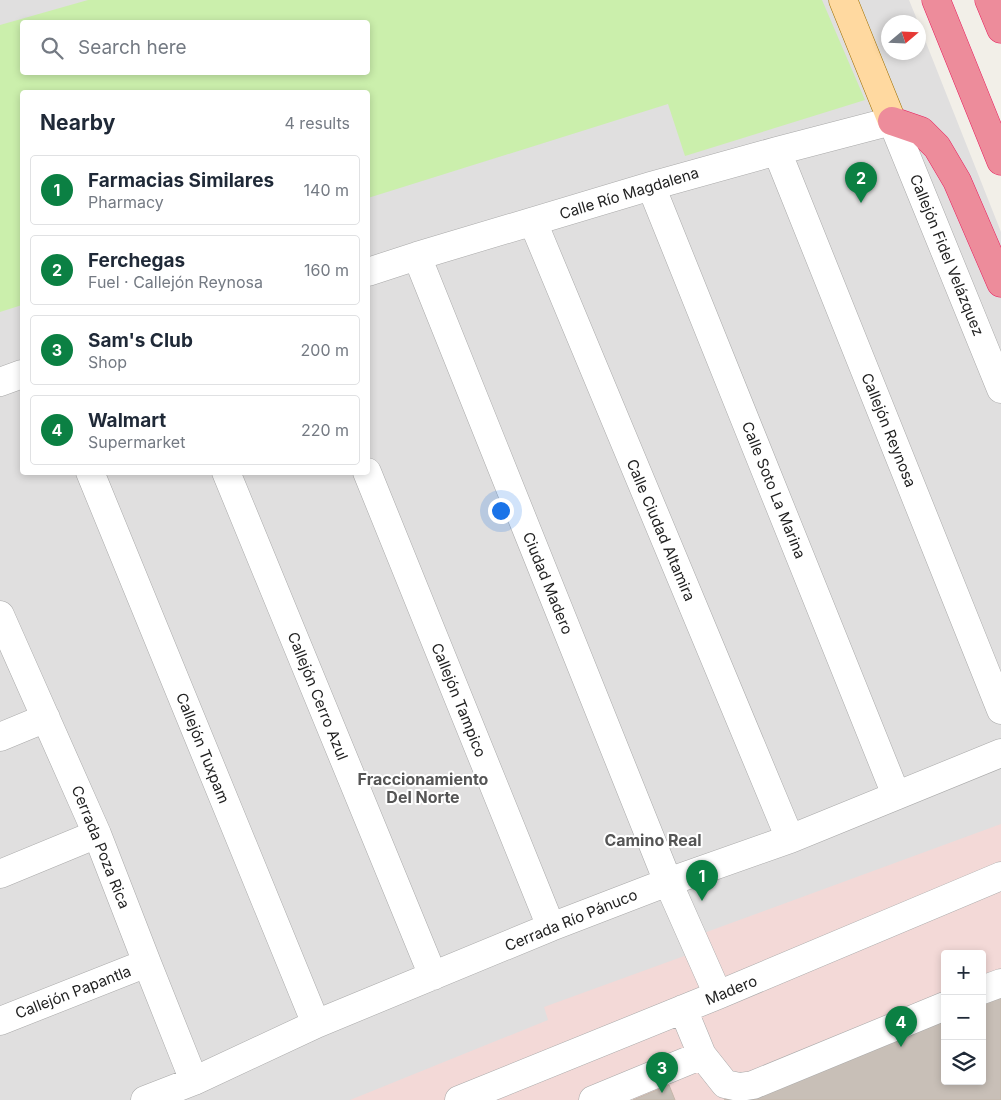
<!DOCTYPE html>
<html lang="en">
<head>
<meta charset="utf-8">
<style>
  body { margin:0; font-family:Inter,sans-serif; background:#f6f6f7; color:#1f2937 }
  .controls { position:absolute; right:15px; bottom:15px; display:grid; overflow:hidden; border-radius:5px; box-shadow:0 2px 8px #0003 }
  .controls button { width:45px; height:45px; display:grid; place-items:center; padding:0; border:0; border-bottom:1px solid #e0e1e3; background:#fff; color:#1f2937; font:25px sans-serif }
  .compass { position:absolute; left:881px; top:15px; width:45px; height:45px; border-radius:50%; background:#fff; box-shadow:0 2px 8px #0003; rotate:71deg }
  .you { position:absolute; left:500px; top:510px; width:18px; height:18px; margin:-12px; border:4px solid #fff; border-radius:50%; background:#1a73e8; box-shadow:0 0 0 8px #1a73e833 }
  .badge { display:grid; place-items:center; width:32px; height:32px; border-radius:50%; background:#0b8043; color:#fff; font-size:16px; font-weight:700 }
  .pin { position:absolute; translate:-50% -41px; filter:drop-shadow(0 1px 2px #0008) }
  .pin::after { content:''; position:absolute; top:26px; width:18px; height:15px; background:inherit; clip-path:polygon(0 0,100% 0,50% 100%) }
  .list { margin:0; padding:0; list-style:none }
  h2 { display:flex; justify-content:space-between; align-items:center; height:65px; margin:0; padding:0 20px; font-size:21px }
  h2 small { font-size:16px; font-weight:400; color:#747a83 }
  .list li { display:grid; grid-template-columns:32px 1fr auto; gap:15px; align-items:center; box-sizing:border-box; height:70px; margin:0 10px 10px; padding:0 10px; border:1px solid #e0e1e3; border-radius:5px }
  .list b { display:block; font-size:19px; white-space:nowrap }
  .list p { margin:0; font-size:16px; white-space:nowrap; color:#747a83 }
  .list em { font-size:16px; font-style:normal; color:#747a83 }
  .icon { flex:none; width:28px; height:28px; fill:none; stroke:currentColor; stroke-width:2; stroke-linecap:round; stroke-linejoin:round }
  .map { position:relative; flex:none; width:1001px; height:1100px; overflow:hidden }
  .search { position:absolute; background:#fff; box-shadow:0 2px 8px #0003; left:20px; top:20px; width:350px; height:55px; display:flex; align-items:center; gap:12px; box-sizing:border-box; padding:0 18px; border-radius:5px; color:#747a83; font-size:19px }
  .panel { position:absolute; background:#fff; box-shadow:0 2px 8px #0003; left:20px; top:90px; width:350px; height:385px; border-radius:5px }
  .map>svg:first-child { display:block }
  .residential { fill:#e0dfdf; fill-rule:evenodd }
  .commercial { fill:#f3d9d7; fill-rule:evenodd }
  .grass { fill:#cbefac; fill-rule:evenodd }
  .building { fill:#c8bfb7; stroke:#c5b6a9 }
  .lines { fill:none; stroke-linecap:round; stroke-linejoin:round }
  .minor-casing { stroke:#a9a9a9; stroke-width:29 }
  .major-casing { stroke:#9f6f00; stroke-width:29 }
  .highway-casing { stroke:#e71e5d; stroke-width:29 }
  .minor { stroke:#fff; stroke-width:28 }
  .major { stroke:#ffd9a0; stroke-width:28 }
  .highway { stroke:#ed8c9b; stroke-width:28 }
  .labels { text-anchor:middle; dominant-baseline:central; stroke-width:4; stroke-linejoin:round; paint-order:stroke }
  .street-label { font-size:15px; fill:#222; stroke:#fff }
  .neighbourhood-label { font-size:16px; font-weight:bold; fill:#555; stroke:#fff }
</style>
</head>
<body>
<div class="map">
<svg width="1001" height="1100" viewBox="0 0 1001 1100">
  <rect width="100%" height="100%" fill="#f2efe8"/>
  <path class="residential" d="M0,0H909L918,22H888V52H918L919,25L1001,232V1100H0ZM22,22H368V72H22ZM22,92H368V472H22ZM945,954H982V1081H945Z"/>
  <path class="commercial" d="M1001,824V1100H350L548,1020L544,1007L687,955L682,941ZM945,954H982V1081H945Z"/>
  <path class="grass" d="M88,0H822L865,100L685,156L668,104L368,198V92H22V305L0,312V25ZM22,22H368V72H22Z"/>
  <path class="building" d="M1001,991V1100H724L945,1013V1081H982V998Z
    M669,1085L675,1100H633Z"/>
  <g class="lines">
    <g class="minor-casing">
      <path id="minor" d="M777,151L1001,710
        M651,186L896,795
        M533,222L790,839
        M417,256L668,882L718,995
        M368,272L417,256L651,186L777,151L892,121L1001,389
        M0,382L22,374
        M90,472L316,1024
        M226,472L433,976
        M367,472L551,927
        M0,615L97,834L147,963L194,1081
        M0,737L46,718
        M0,874L97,834
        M982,990L1001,983
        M683,1009L702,1055L725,1084L739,1087L753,1085L945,1006
        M0,1021L147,963
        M145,1100L194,1081L316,1024L551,927L668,882L790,839L1001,753
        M459,1100L718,995L1001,876
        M593,1100L702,1055"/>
    </g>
    <g class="major-casing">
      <path id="major" d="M843,0L892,121"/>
    </g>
    <g class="highway-casing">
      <path id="highway" d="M936,0L1001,161
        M989,0L1001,29
        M892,121L921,131L937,147L957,181L1001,283"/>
    </g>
    <use href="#minor" class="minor"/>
    <use href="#major" class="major"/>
    <use href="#highway" class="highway"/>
  </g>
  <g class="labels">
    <g class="street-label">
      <text transform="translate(629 193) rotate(-17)">Calle Río Magdalena</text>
      <text transform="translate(947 255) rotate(68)">Callejón Fidel Velázquez</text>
      <text transform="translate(889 430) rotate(68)">Callejón Reynosa</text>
      <text transform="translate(774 490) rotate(68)">Calle Soto La Marina</text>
      <text transform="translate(661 530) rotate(67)">Calle Ciudad Altamira</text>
      <text transform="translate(548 583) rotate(68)">Ciudad Madero</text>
      <text transform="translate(318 696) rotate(68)">Callejón Cerro Azul</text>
      <text transform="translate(459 700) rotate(68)">Callejón Tampico</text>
      <text transform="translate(203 748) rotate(68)">Callejón Tuxpam</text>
      <text transform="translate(101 847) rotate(68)">Cerrada Poza Rica</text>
      <text transform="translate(571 920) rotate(-22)">Cerrada Río Pánuco</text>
      <text transform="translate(731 990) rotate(-22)">Madero</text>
      <text transform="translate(73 992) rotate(-21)">Callejón Papantla</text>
    </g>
    <g class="neighbourhood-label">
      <text x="423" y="779">Fraccionamiento<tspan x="423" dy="18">Del Norte</tspan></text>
      <text x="653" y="840">Camino Real</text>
    </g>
  </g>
</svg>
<div class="controls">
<button>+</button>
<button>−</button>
<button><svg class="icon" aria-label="layers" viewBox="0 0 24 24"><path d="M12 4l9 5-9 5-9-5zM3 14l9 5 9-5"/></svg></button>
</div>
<svg class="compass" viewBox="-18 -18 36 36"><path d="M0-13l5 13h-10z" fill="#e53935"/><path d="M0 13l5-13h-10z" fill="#747a83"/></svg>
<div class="you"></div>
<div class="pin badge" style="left:702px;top:901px">1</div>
<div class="pin badge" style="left:861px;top:203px">2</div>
<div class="pin badge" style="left:662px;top:1093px">3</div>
<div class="pin badge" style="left:901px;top:1047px">4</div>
<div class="search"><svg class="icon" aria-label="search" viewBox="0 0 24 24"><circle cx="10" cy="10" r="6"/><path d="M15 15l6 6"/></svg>Search here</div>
<section class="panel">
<h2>Nearby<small>4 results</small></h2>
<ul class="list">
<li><span class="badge">1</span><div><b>Farmacias Similares</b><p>Pharmacy</p></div><em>140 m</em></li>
<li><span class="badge">2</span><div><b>Ferchegas</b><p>Fuel · Callejón Reynosa</p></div><em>160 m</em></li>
<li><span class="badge">3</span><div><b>Sam's Club</b><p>Shop</p></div><em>200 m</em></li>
<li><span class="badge">4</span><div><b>Walmart</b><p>Supermarket</p></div><em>220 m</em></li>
</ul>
</section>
</div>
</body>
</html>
